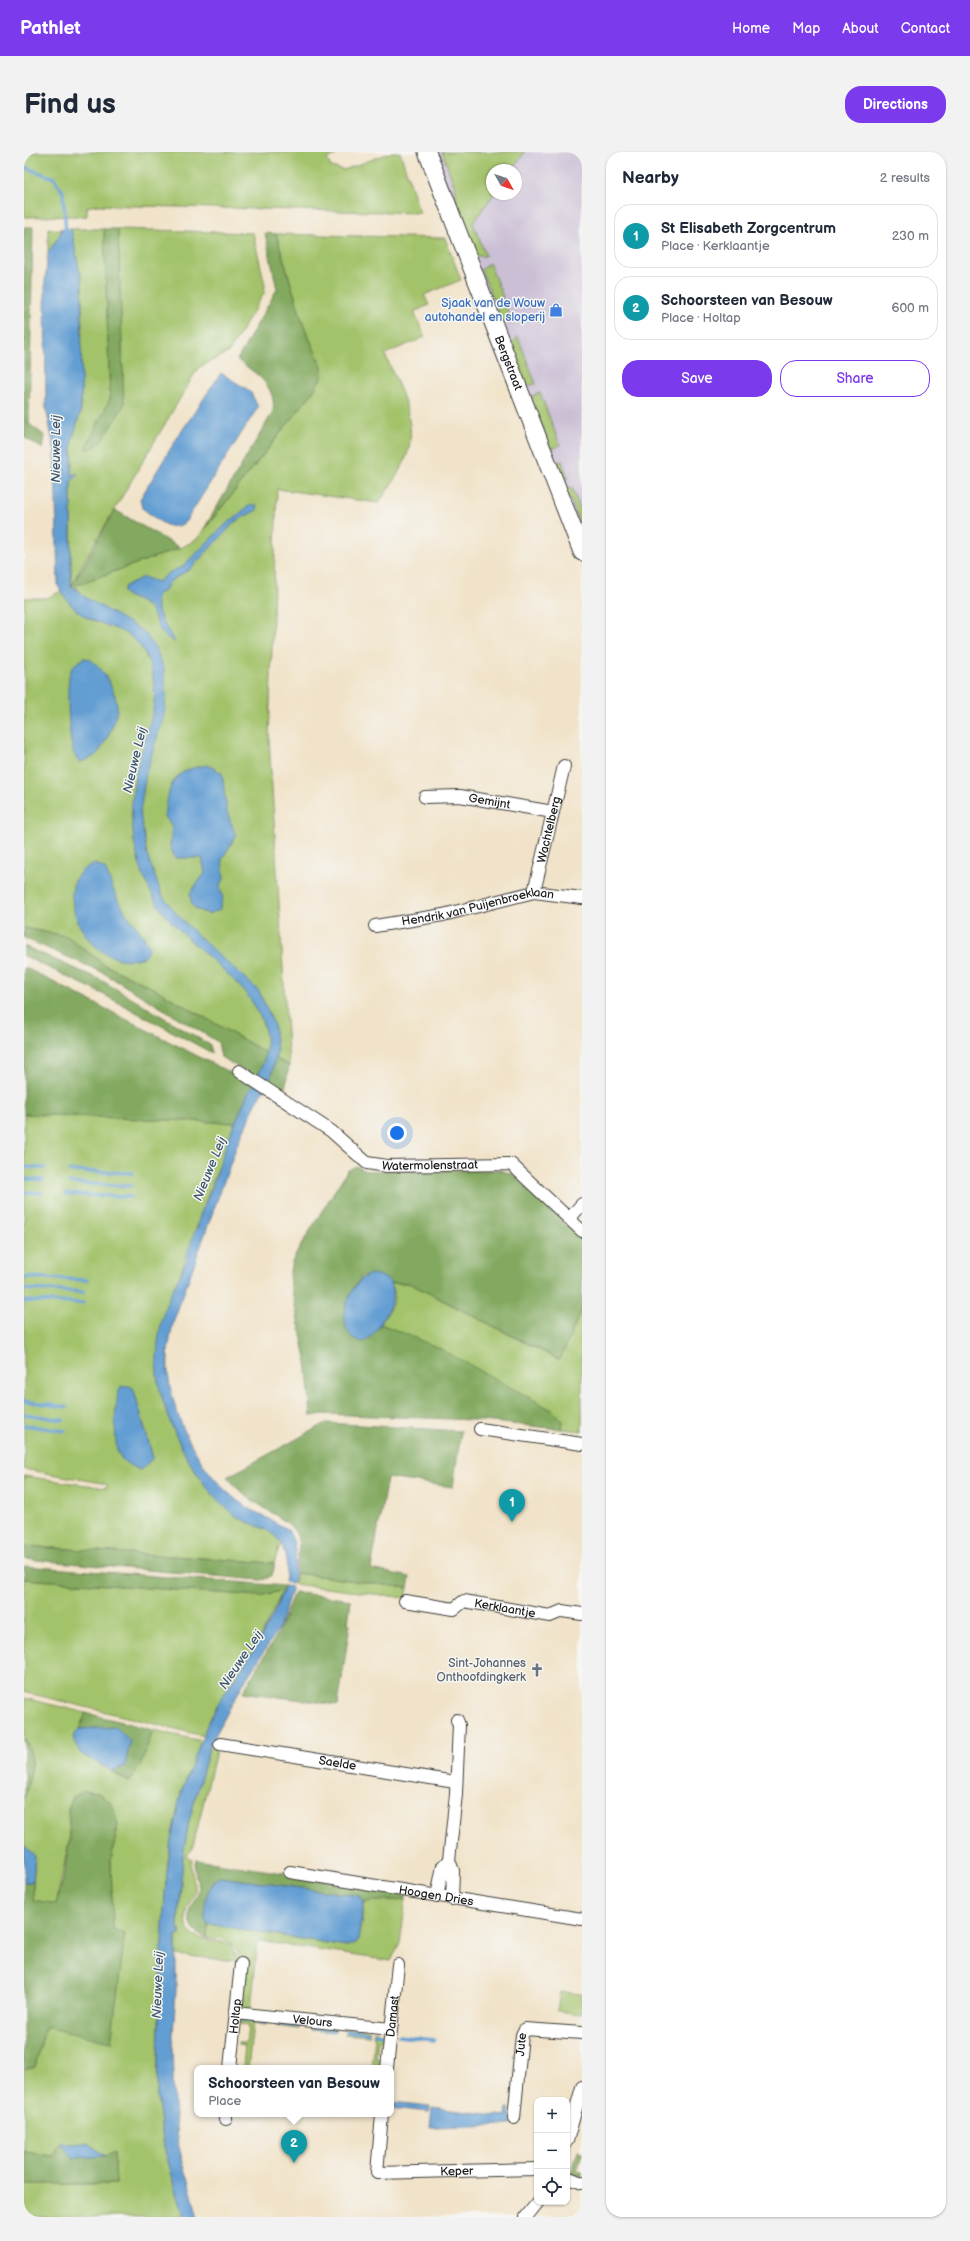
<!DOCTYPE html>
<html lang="en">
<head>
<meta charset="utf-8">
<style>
  body { margin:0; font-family:"Balsamiq Sans",sans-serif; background:#f2f2f3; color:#1f2937 }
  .controls { position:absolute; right:12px; bottom:12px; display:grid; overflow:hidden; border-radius:8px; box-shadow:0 1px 3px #0004 }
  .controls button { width:36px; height:36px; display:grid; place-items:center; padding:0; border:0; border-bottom:1px solid #e0e1e3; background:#fff; color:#1f2937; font:20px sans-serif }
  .compass { position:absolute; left:462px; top:12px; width:36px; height:36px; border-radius:50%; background:#fff; box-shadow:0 1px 3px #0004; rotate:130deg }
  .you { position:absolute; left:373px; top:981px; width:14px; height:14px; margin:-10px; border:3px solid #fff; border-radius:50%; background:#1a73e8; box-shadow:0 0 0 6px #1a73e833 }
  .badge { display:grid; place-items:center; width:26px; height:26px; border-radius:50%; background:#7c3aed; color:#fff; font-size:13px; font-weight:700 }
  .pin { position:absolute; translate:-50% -33px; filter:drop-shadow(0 1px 2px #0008) }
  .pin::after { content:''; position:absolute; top:21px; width:14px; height:12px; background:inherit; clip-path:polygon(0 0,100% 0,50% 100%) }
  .popup { position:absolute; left:170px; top:1913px; width:200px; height:52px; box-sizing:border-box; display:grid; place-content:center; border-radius:8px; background:#fff; filter:drop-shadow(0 1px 3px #0005); font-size:13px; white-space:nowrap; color:#747a83 }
  .popup b { font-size:15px; color:#1f2937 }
  .popup::after { content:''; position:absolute; left:50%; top:100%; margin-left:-8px; border:8px solid transparent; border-top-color:#fff }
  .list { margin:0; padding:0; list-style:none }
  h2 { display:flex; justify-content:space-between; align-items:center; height:52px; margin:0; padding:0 16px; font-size:17px }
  h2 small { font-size:13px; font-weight:400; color:#747a83 }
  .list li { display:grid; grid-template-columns:26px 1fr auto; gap:12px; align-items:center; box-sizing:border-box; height:64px; margin:0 8px 8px; padding:0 8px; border:1px solid #e0e1e3; border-radius:16px }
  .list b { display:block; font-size:15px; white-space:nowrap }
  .list p { margin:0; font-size:13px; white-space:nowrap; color:#747a83 }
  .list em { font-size:13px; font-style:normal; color:#747a83 }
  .actions { display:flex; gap:8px; padding:12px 16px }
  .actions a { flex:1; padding:9px 0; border:1px solid #7c3aed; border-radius:16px; text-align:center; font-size:14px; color:#7c3aed }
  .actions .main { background:#7c3aed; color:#fff }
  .icon { flex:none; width:22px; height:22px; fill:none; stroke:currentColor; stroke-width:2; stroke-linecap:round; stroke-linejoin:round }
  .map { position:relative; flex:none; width:558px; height:2065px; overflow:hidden; border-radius:16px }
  header { display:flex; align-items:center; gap:24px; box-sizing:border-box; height:56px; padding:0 20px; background:#7c3aed; color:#fff }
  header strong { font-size:19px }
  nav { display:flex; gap:22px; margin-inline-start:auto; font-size:14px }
  .intro { display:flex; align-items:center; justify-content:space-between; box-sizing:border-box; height:96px; padding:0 24px }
  h1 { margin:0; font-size:28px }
  .button { padding:10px 18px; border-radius:16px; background:#7c3aed; color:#fff; font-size:14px; font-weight:700 }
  main { display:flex; gap:24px; padding:0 24px }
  aside { flex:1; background:#fff; border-radius:16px; box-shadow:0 1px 3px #0004 }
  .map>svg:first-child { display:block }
  .industrial { fill:#cbbfd5; fill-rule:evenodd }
  .green { fill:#a3c36b; stroke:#607044; fill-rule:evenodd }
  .forest { fill:#82a95f; stroke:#4f623e }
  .water { fill:#649ed3; stroke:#405d78 }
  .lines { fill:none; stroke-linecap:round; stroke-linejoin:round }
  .stream { stroke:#649ed3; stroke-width:3.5 }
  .street-casing { stroke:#3c3a36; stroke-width:14 }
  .secondary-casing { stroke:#3c3a36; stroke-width:19 }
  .street { stroke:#fff; stroke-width:12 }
  .secondary { stroke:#fff; stroke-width:17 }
  .labels { text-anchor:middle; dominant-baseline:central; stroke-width:3; stroke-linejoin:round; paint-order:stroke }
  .shop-label { font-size:12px; fill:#366cbe; stroke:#f6f6f2; text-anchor:end }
  .street-label { font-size:12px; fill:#1c1c1c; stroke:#f6f6f2 }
  .worship-label { font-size:12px; fill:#5b616d; stroke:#f6f6f2; text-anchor:end }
  .water-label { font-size:13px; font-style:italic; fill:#3c566e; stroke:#f6f6f2 }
</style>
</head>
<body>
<header>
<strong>Pathlet</strong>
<nav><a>Home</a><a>Map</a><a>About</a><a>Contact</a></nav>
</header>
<div class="intro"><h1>Find us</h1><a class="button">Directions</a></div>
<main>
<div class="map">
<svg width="558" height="2065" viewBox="0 0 558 2065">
  <rect width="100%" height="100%" fill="#f6f6f2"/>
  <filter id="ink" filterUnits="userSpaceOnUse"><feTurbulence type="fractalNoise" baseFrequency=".025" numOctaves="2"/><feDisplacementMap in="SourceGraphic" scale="8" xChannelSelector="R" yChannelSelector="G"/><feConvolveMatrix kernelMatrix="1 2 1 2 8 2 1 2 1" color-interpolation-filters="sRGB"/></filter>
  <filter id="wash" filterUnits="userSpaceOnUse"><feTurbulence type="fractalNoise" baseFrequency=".012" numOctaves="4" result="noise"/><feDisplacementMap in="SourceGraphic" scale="16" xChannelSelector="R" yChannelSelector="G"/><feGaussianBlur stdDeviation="0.9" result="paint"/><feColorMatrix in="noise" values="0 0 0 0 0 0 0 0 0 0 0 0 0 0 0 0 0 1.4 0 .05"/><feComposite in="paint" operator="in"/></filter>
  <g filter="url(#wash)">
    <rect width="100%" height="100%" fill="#f1e3c9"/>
    <path class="industrial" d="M404,0H558V389ZM468,18H492V42H468Z"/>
    <path class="green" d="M0,0H311L312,3L303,7L307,15L320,18L368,0H376L396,61L73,53L63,55V64L0,65Z
      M418,0H501L488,18H468V42H470L449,71L462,104H452L434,58L431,35Z
      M24,76L38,79L24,101Z
      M47,77H80L86,247L84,255L100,253L94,77L229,81L241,133L240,141L205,200L174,216L57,414L47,435L156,396L172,388L289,240L298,215L279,172L252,82L421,86L437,128L400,143L405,153L390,160L401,185L361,202C374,234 397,273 381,308C374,323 364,337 355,351L253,337L245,587L265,914L131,837L81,813L43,785L0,776V446H22L47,435V330L49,313L48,289L57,258L58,131Z
      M465,111L479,145L470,149L457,118Z
      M481,153L488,171L477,169L472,156Z
      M494,185L512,232L502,234L486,193Z
      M516,241L536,293L527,297L507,247L510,243Z
      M538,309L544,326L539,329L532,311Z
      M548,336L558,362V377L542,337Z
      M0,962L214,971L189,1028L163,1101L145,1161L143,1249L192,1338L258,1387L250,1411L0,1394V1324L82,1336L83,1332L0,1317ZM109,1236L111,1242L129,1306L95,1301Z
      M366,1131H385L535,1208L558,1157V1279L537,1277L538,1269L357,1172C364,1159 377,1144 366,1131Z
      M272,1421L384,1436L382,1446L270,1432Z
      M0,1427L236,1444L259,1438L232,1495L192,1555L180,1584L0,1540Z
      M0,1546L62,1561L55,1577L49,1584L56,1600L105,1630L117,1612L129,1578L178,1589L157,1641L147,1688L142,1728L137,1807L133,1943L140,1995L160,2065H0V2032H92L90,2001L82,2004L63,1991L29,2004L0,2000V1918L11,1915L21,1875L101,1781L89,1777L87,1708L94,1673L88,1653L75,1641L44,1657L46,1684L32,1753L8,1748L11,1704L0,1693C0,1679 0,1661 0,1647C4,1626 15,1608 0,1587Z
      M186,1593L193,1595L168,1698L162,1703L165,1707H168C165,1720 173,1731 171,1740C169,1747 163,1752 162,1760C157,1795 190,1784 207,1793L213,1809L152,1803V1783H156V1778H154V1771L159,1703L165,1669Z
      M382,1747L376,1791L367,1809L234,1789L227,1857L218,1856C217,1837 222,1793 199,1787C194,1786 188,1787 183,1786L184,1772L323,1794L331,1791L334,1787L341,1750Z
      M536,1840L558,1842V1862L533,1859Z
      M217,1864L243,1867L242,1873L229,1872L224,1916H219L221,1894L214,1893V1891H222L224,1874L216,1872Z
      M253,1868L277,1871L276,1877L252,1874Z
      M287,1872L312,1874L311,1880L287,1878Z
      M322,1876L346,1878L345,1884L321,1882Z
      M350,1878L361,1883L362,1889H354L352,1906L360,1907L359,1913L352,1912L351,1916H348L351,1885L349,1884Z"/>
    <path class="forest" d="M0,75H9L5,272L21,284L19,297L0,285Z
      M80,77H94L100,253L78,289L69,296L61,297L86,247Z
      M241,81L252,82L279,172L298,215V224L289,240L178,380L249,260C253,234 232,221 213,208L253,137Z
      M91,358L156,396L47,435Z
      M0,776L43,784L81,813L131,837L265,914L260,942L197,905L194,890L78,820L0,786Z
      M0,794L77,828L186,893L188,901L71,838L0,804Z
      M0,815L232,934L214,971L0,962Z
      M332,1014L341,1019L475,1018L489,1022L558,1087V1157L536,1208L385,1131H366L354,1123L339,1124L329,1136L351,1180L357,1172L415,1196L528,1258L538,1269L537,1277L449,1268L299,1262L287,1264L282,1207L265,1124L268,1110L277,1093L323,1019Z
      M302,1271L437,1279L429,1335L363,1326L347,1417L386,1425L384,1436L272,1421L275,1392L272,1381L265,1372L219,1342L203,1325Z
      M0,1394L250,1411C251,1422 246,1427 236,1428L0,1407Z
      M0,1414L261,1434L259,1438L237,1444L0,1427Z
      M270,1440L327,1448L324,1471L326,1472L314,1553L219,1540L254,1481Z
      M62,1561L129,1578L117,1612L106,1630L88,1619L101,1614L106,1589L92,1575L55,1577Z
      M0,1587C14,1606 5,1628 0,1647Z
      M60,1639L75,1641L89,1653L94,1673L87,1708L89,1777L101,1782L87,1890L21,1875L11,1915L0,1918V1731L9,1729V1748L32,1752L39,1728L46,1684L44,1657L49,1645Z
      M172,1708L273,1723L382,1743V1747L341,1750L335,1744L195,1725L190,1727L185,1737L180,1764L184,1772L183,1786C168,1782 160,1766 168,1752C170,1747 174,1744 175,1738C175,1727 168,1721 172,1708Z
      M35,1991L50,2006L82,2004L90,2000L92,2032H0V2000L29,2004Z
      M554,1999L558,2000L553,2019L558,2020V2026L547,2022Z"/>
    <path class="water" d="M36,77H47L58,131L57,258L48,289V324L52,321L54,323L47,330V435L51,437L52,435L55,441L66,448L119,479L132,497L140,517L142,544L140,563L122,621L116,661L123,703L138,743L151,760L174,784L235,839L250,873L252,889L253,899L246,929L234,947L213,993L150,1168C146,1185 142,1205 144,1222C150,1267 174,1316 209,1345C225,1359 246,1366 264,1378C275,1395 271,1413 269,1432L261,1430C264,1415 263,1398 253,1386C242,1374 225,1373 212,1364C173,1336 143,1275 134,1229C130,1207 136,1163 146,1143C155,1125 164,1108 170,1089C173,1080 174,1070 177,1061C180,1054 183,1047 186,1040C195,1018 200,995 210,973C215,963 219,952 224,941C231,927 241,914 242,898C248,834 160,799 131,748C107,706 102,658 114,612C124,573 141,545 122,504C111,479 89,477 66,467C52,461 41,447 34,434L31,301L22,256L21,129L24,101L38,79Z
      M197,221L226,239L234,255L162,369C147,384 131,365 118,356L116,347L153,286Z
      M226,353H233V358L212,369L166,417L145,430L140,440L134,441C128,457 143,477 151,490C129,480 136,466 123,454C116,448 107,448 99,440L101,434L119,425L134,430L146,420L158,415L199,375Z
      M61,506C76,507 95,544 93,558C91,571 82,590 74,601C70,606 62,608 55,610C53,607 50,603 49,599C45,586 41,529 47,518C49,512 56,509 61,506Z
      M184,613L198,621L203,660L212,684L198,707L200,727L196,734L199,746L195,758L185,762C170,757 167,757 166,741L181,721L178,706H151L146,694L148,674L141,665C145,632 147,618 184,613Z
      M71,712L81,716C87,731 91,745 100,758C108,772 122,782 125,797L120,805C62,825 20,726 71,712Z
      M347,1122C378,1126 371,1147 359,1167C354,1176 348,1186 339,1190C307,1185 322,1129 347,1122Z
      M105,1234L109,1236L111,1242L129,1306L116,1318C107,1314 98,1310 94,1301C90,1288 90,1246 97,1235Z
      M261,1434L268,1435L255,1476L219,1532L186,1593L165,1669L159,1703L154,1771V1778H156V1783H152V1838L148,1897L150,1953L153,1988L174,2065H160L140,1995L133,1943L137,1807L142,1728L147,1688L157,1641L183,1573L200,1541L232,1495L249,1463Z
      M92,1575L106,1589L101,1614L88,1619L56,1601L49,1584L55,1577Z
      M0,1693L11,1704L9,1729L0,1731Z
      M195,1725L335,1744L340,1750L334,1787L331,1791L323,1794L184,1772C176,1762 183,1730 195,1725Z
      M367,1950L406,1954L405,1960L367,1956Z
      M408,1956L482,1964L483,1956H485L488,1973L406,1975Z
      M35,1991H63L82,2004L50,2006Z"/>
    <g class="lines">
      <path class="stream" d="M0,15L30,26L39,40L42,80
        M0,1015L21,1016
        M45,1019L109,1021
        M0,1027L19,1028
        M45,1031L107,1034
        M0,1040L18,1041
        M42,1042L107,1045
        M164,1105L173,1079
        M0,1125L63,1128
        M0,1137L60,1140
        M0,1149L59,1151
        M0,1249L43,1255
        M0,1262L39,1268
        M0,1273L41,1279
        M220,1868L241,1871
        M253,1872L275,1874
        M288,1876L310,1878
        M322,1879L344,1881
        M351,1882L360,1883
        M374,1884L410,1888"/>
    </g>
  </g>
  <g filter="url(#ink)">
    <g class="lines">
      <g class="street-casing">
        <g id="street">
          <path id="s1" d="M401,645L436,644L529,660"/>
          <path id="s2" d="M510,740L540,614"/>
          <path id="s3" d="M351,774L419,763L510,740L558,746"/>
          <path id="s4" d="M215,919L307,979L343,1011L363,1014L487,1012L558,1079"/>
          <path d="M545,1067L558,1052"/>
          <path d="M456,1277L558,1292"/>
          <path id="s5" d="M381,1449L430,1457L440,1449L526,1464L538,1459L558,1462"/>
          <path id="s6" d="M196,1592L431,1630"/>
          <path d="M425,1708L432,1642L435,1573L433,1568"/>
          <path id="s7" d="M266,1720L558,1767"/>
          <path d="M413,1744L419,1714L425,1708L429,1719L428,1747"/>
          <path id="s8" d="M211,1861L367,1877"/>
          <path id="s9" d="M206,1916L217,1812"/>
          <path id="s10" d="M363,1916L374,1813"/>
          <path id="s11" d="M358,1962L353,2021L513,2017"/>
          <path id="s12" d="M490,1966L498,1883L501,1877L558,1881"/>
          <path d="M202,1967V1962"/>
          <path d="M543,1989L558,1935"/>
          <path d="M543,2025L558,2031"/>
          <path d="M502,2065L514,2050"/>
        </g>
      </g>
      <g class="secondary-casing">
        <g id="secondary">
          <path id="s13" d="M403,0L558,400"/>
        </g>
      </g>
      <use href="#street" class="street"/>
      <use href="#secondary" class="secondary"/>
    </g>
  </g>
  <defs>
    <g id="shop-bare" transform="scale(1.08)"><path d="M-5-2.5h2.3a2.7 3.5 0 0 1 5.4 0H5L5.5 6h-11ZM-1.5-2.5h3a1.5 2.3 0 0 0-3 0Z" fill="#3f7fe0" stroke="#f6f6f2" stroke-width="2.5" paint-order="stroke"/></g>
    <g id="church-bare" transform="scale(1.08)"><path d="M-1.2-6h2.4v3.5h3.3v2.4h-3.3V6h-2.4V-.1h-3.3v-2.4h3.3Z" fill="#6b7280" stroke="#f6f6f2" stroke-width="2.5" paint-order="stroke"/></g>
  </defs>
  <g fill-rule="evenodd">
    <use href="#shop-bare" x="532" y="158"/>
    <use href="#church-bare" x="513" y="1518"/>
  </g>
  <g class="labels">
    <g class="shop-label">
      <text x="521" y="151">Sjaak van de Wouw<tspan x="521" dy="14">autohandel en sloperij</tspan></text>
    </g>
    <g class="street-label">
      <text stroke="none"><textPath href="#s13" startOffset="226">Bergstraat</textPath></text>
      <text stroke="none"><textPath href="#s1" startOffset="65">Gemijnt</textPath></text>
      <text stroke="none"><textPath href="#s2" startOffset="64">Wachtelberg</textPath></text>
      <text stroke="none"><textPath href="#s3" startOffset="105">Hendrik van Puijenbroeklaan</textPath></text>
      <text stroke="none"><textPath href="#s4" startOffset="221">Watermolenstraat</textPath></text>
      <text stroke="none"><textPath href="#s5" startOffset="104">Kerklaantje</textPath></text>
      <text stroke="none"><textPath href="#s6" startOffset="119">Saelde</textPath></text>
      <text stroke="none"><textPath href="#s7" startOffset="148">Hoogen Dries</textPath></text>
      <text stroke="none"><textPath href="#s9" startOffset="52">Holtap</textPath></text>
      <text stroke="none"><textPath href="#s10" startOffset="52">Damast</textPath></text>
      <text stroke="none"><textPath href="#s8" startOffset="78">Velours</textPath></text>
      <text stroke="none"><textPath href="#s12" startOffset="74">Jute</textPath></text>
      <text stroke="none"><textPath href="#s11" startOffset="139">Keper</textPath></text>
    </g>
    <g class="worship-label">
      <text x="502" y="1511">Sint-Johannes<tspan x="502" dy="14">Onthoofdingkerk</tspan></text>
    </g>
    <g class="water-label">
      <text transform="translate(32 297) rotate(-90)">Nieuwe Leij</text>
      <text transform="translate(111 608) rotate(-77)">Nieuwe Leij</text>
      <text transform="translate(186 1017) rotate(-68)">Nieuwe Leij</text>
      <text transform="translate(217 1508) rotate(-56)">Nieuwe Leij</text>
      <text transform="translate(134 1833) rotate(-88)">Nieuwe Leij</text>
    </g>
  </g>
</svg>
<div class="controls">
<button>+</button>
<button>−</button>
<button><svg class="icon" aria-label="locate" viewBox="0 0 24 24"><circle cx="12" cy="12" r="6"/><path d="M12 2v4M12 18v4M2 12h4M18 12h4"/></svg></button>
</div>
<svg class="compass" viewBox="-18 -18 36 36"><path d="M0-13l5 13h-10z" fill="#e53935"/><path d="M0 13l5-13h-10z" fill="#747a83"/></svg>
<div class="you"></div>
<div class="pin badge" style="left:488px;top:1370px;background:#0f9aa8">1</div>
<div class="pin badge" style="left:270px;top:2011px;background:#0f9aa8">2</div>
<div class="popup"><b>Schoorsteen van Besouw</b>Place</div>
</div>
<aside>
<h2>Nearby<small>2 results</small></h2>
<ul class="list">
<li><span class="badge" style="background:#0f9aa8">1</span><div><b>St Elisabeth Zorgcentrum</b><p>Place · Kerklaantje</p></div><em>230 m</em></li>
<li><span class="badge" style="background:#0f9aa8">2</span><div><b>Schoorsteen van Besouw</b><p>Place · Holtap</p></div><em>600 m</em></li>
</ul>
<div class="actions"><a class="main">Save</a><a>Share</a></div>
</aside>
</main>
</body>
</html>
